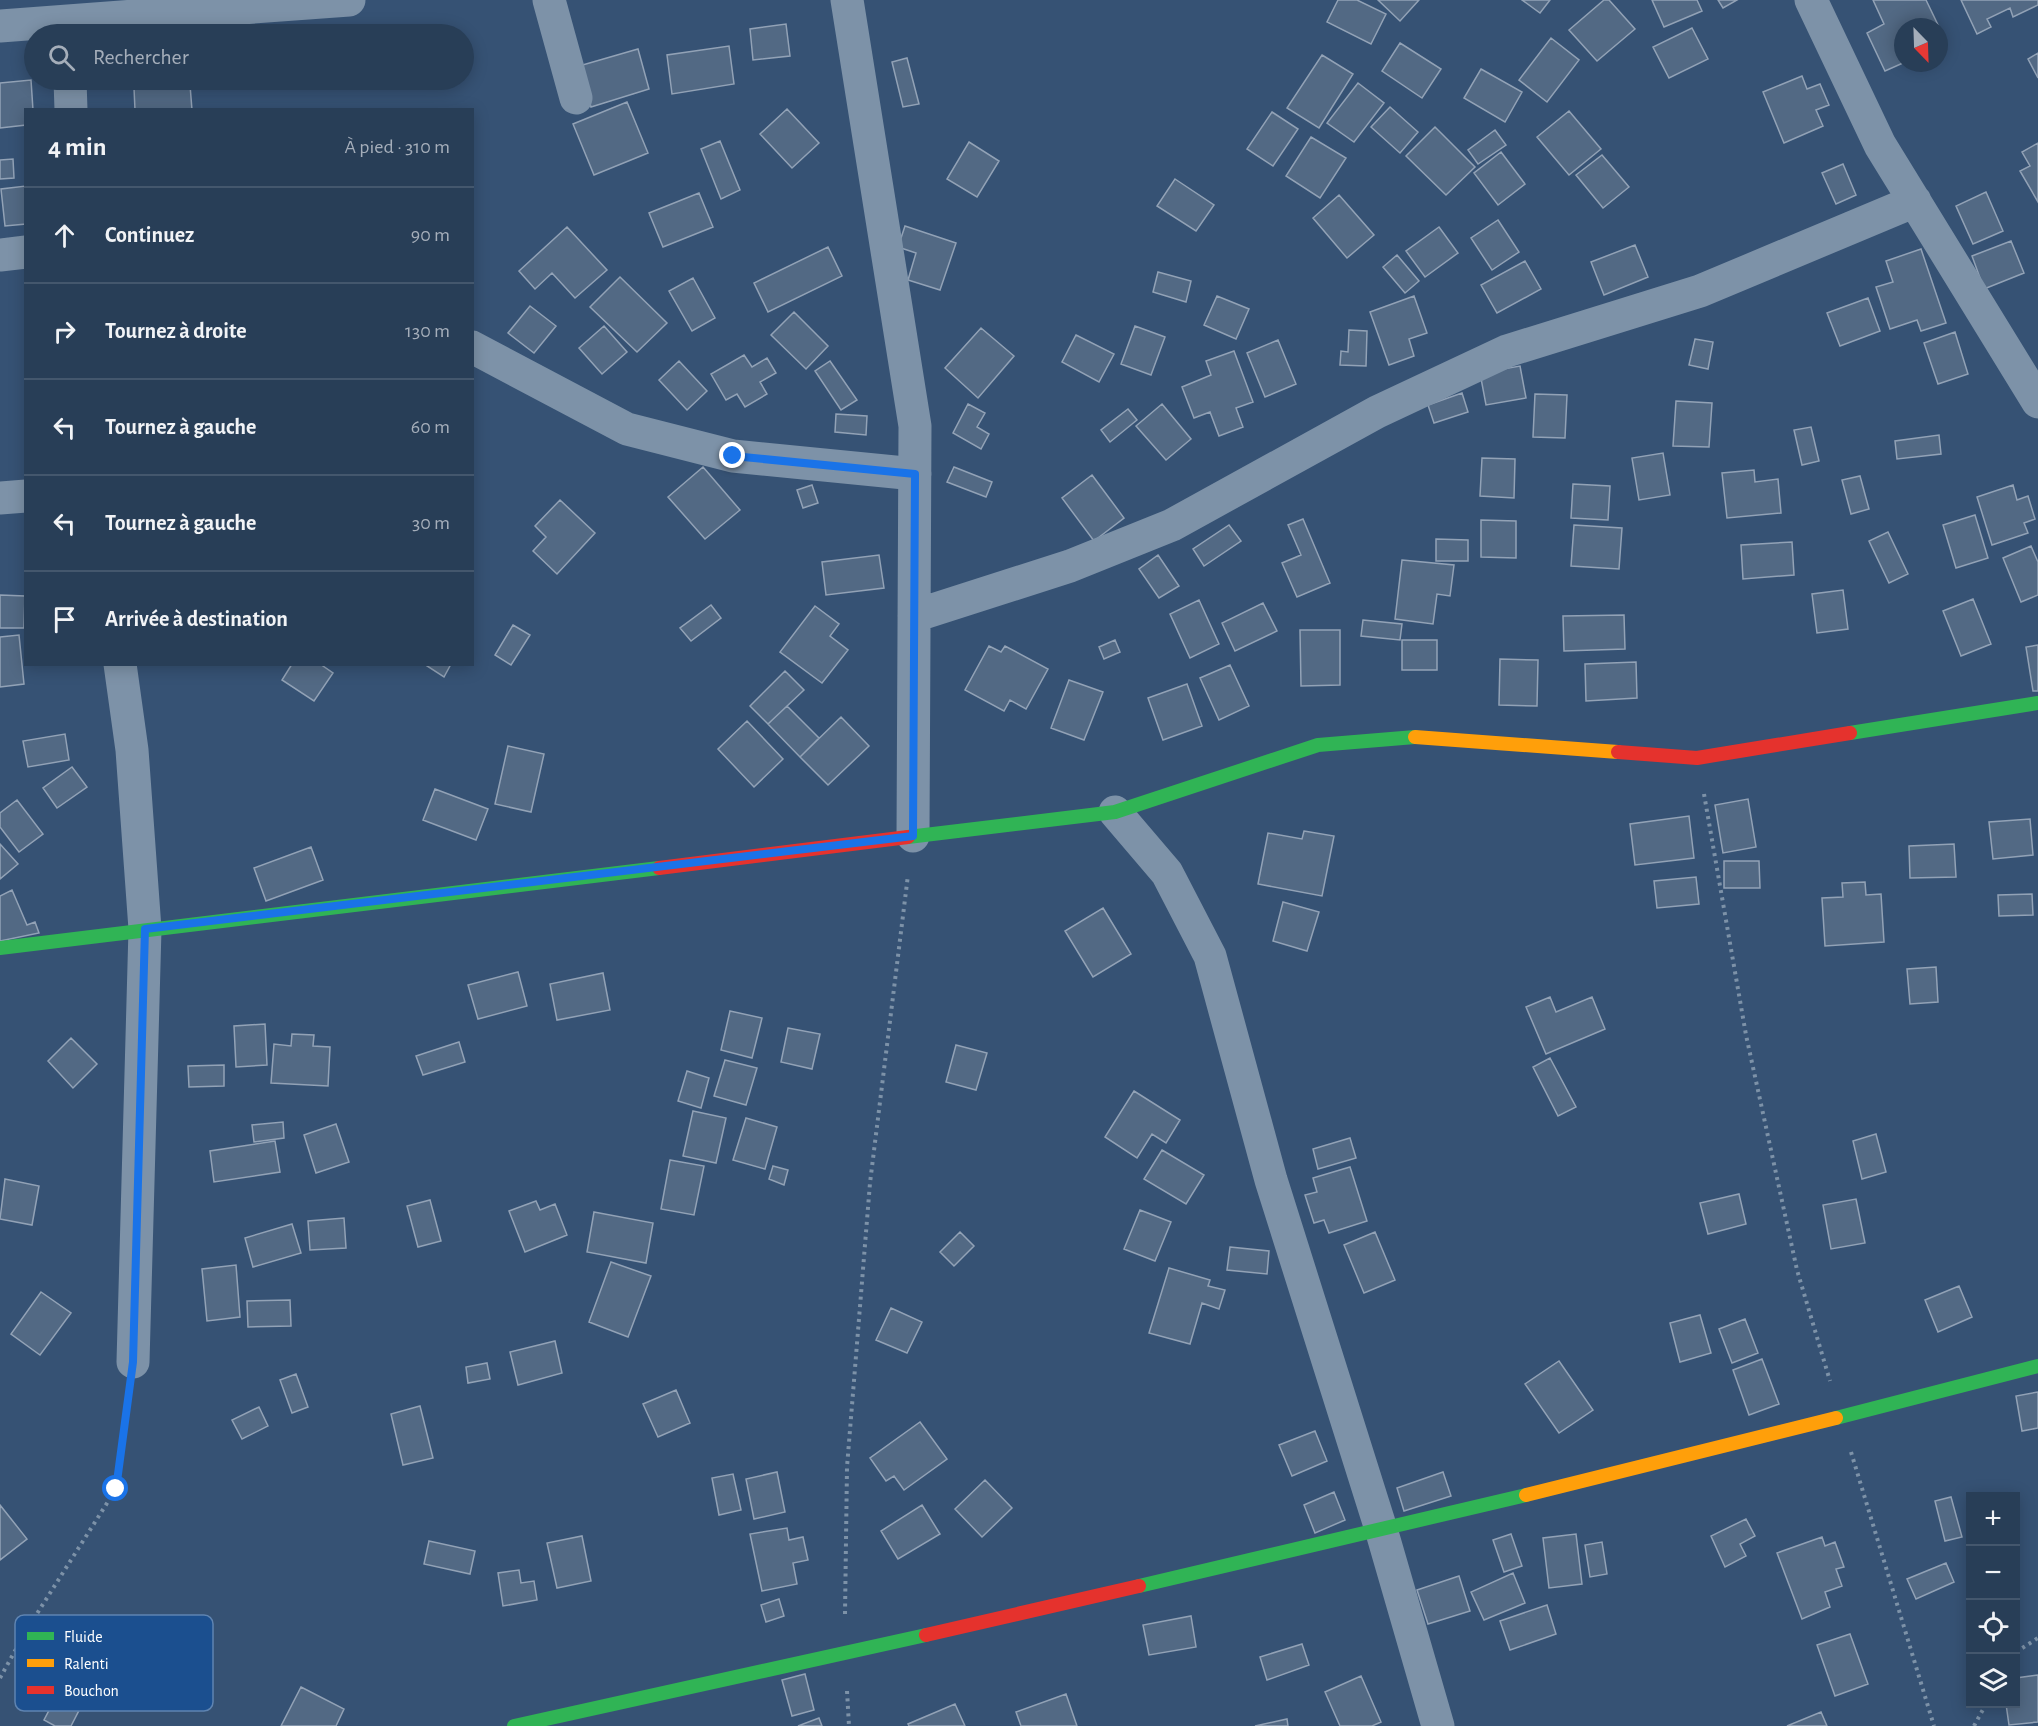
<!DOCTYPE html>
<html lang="fr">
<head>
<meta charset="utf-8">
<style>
  body { margin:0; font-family:"Alegreya Sans",sans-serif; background:#344961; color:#f1f3f6 }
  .controls { position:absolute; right:18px; bottom:18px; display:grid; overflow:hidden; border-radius:0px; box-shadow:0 3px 15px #0003 }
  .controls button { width:54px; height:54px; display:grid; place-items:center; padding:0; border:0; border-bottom:2px solid #44576d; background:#283e57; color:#f1f3f6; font:30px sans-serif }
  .compass { position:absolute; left:1894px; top:18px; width:54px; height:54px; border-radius:50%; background:#283e57; box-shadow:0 3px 15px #0003; rotate:157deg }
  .stop { position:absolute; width:18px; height:18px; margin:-14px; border:4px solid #1a73e8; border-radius:50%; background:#fff }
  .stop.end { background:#1a73e8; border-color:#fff; box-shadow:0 2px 6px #0008 }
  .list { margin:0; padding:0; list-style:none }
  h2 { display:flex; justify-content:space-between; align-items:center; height:78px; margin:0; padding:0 24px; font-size:26px }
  h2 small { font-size:20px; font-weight:400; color:#a5aeba }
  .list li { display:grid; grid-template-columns:39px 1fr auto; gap:18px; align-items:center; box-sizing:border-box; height:96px; padding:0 24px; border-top:2px solid #44576d }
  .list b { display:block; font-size:22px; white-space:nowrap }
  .list em { font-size:20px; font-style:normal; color:#a5aeba }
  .icon { flex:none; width:33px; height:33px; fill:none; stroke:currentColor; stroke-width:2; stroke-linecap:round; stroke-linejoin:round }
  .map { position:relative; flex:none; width:2038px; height:1726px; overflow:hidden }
  .search { position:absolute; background:#283e57; box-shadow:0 3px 15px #0003; left:24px; top:24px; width:450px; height:66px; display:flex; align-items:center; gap:15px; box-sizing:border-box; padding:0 21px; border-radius:33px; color:#a5aeba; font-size:22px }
  .panel { position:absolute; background:#283e57; box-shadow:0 3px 15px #0003; left:24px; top:108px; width:450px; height:558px; border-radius:0px }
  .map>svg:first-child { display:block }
  .building { fill:#526984; stroke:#92a2b6; stroke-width:1.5 }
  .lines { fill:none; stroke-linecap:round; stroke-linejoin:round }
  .path { stroke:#7d92a8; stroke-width:4; stroke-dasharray:3 4.5; stroke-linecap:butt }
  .street { stroke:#7d92a8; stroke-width:33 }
  .fast { stroke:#30b455; stroke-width:14 }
  .slow { stroke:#ff9f0a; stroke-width:14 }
  .jam { stroke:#e5322d; stroke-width:14 }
  .route { stroke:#1a73e8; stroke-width:8 }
  .key { fill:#1b4f8f; stroke:#5f84b1; stroke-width:1.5 }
  .key-label { font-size:16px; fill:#fff }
</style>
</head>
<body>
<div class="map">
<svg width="2038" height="1726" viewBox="0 0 2038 1726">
  <rect width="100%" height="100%" fill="#365274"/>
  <path class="building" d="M1338,0H1357L1386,14L1371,44L1327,22Z
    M1378,0H1419L1400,21Z
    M1522,0H1550L1540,13Z
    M1604,0H1609L1635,29L1597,61L1569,30Z
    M1652,0H1697L1702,11L1664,27Z
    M1718,0H1737L1723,8Z
    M1873,0H1926L1939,27H1903V63L1885,71L1867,33L1884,24Z
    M1961,0H2038V5L2013,17L2010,8L1987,19L1991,27L1977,34Z
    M786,24L790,56L753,60L750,29Z
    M1692,28L1708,59L1669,78L1653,47Z
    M1939,28L1946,43L1939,46Z
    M1551,38L1579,60L1547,102L1519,80Z
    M1400,43L1441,69L1422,98L1382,71Z
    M729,46L734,84L672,94L667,55Z
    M638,49L649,89L591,107L579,66Z
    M2038,53V78L2028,59Z
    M1322,55L1353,74L1319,128L1287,108Z
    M907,58L919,104L903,107L892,62Z
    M1481,69L1522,92L1505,122L1464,98Z
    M1802,76L1807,89L1820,84L1829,105L1816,110L1823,126L1784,143L1763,92Z
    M31,80L33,110H26V125L0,128V83Z
    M338,80H367L340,87Z
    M1358,83L1384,103L1354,142L1327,123Z
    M190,85L192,110H135L134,88Z
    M627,102L648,153L594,175L573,124Z
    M1390,107L1418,132L1400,153L1371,127Z
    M787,109L819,143L792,168L760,134Z
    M1569,111L1601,149L1569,175L1537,137Z
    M1272,112L1298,129L1273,166L1247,149Z
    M1435,127L1475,167L1446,195L1406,156Z
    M1495,130L1506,145L1478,164L1468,150Z
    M1311,137L1346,158L1320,198L1286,176Z
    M720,141L740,190L721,199L701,149Z
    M969,142L999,161L977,197L947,179Z
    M2038,143V202L2020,171L2030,166L2022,152Z
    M1501,152L1525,184L1498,205L1474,173Z
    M1602,155L1629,187L1603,208L1576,175Z
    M13,159L14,178L0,179V160Z
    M1843,164L1856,195L1836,204L1822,173Z
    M1175,179L1214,205L1196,231L1157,206Z
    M26,186V224L5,226L1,189Z
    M1986,192L2003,231L1973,244L1956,206Z
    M699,193L713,227L663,247L649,213Z
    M1339,195L1374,235L1347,258L1313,218Z
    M1498,220L1519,252L1492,270L1471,238Z
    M905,226L956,243L940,290L908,280L916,253L898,247Z
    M567,227L607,270L575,298L552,273L535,289L519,271Z
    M1439,227L1458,253L1425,277L1406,251Z
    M2011,241L2024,273L1984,289L1972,256Z
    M1635,245L1648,277L1604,295L1591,262Z
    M828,247L842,276L768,312L754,283Z
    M1921,249L1946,323L1921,331L1917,320L1890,329L1876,287L1893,282L1886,261Z
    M1397,255L1419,281L1405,293L1383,267Z
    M1525,261L1541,289L1497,313L1481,285Z
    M1158,272L1191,281L1186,302L1153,292Z
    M620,277L667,323L637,352L590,307Z
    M693,278L715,318L692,331L669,291Z
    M1217,296L1249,309L1236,339L1204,325Z
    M1414,296L1427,333L1409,339L1414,356L1389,365L1370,312Z
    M1868,298L1880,331L1840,346L1827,313Z
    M530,306L556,326L534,353L508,333Z
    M794,312L828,346L806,369L771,335Z
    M604,326L627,352L602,374L579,348Z
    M1135,326L1165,337L1151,375L1121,364Z
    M981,328L1014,356L978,398L945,368Z
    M1349,330L1367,331L1366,366L1340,365L1341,351L1348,352Z
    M1955,332L1968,374L1938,384L1924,343Z
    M1076,335L1114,354L1099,382L1062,362Z
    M1695,339L1713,342L1708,369L1689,365Z
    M1278,340L1296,384L1265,397L1247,353Z
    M1234,351L1253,402L1236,408L1243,427L1219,436L1210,412L1194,418L1182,387L1211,375L1206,361Z
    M744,355L752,367L767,358L776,373L760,382L767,394L745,407L737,394L726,400L711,374Z
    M679,361L707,391L687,410L659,380Z
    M830,361L857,400L841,410L815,371Z
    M1520,366L1526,398L1486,405L1480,373Z
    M1462,393L1468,412L1434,423L1428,405Z
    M1535,394L1567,395L1565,438L1533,437Z
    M1676,401L1712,403L1709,447L1673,446Z
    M968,404L985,413L977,427L989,434L981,449L953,433Z
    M1162,404L1191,439L1166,460L1136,426Z
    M1128,409L1137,420L1110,442L1101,430Z
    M836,414L867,416L866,435L835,432Z
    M1811,427L1819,461L1802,465L1794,430Z
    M1939,435L1941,454L1897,459L1895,441Z
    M1663,453L1670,495L1639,500L1632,458Z
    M1482,458L1515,459L1514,498L1480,496Z
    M703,467L740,510L705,539L668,497Z
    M954,467L992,482L986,497L947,482Z
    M1754,470L1755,482L1778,479L1781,513L1727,518L1722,473Z
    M1092,475L1124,518L1094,541L1062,498Z
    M1860,476L1869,509L1851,514L1842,480Z
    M1573,484L1610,486L1608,520L1571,518Z
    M812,485L818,503L803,508L797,490Z
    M2013,485L2017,500L2028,496L2035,519L2024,523L2028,533L1992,545L1977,497Z
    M560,500L595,533L557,574L533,551L546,537L535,526Z
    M1975,515L1988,558L1956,568L1943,525Z
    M1303,519L1330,583L1297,597L1282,563L1301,555L1288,525Z
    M1481,520L1516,521V558L1481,557Z
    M1229,525L1241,541L1204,566L1193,549Z
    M1574,525L1622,528L1619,569L1571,566Z
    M1888,532L1908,574L1889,583L1869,541Z
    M1436,539L1468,540V561H1436Z
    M1792,542L1794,575L1743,579L1741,545Z
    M2031,546L2038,562V595L2021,602L2003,558Z
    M879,555L884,588L826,595L822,562Z
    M1158,555L1179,586L1159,598L1139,569Z
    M1402,560L1454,565L1450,596L1437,594L1433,624L1395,619Z
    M1843,590L1848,629L1817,633L1812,594Z
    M0,595L25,596L24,628H0Z
    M1973,599L1991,644L1961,656L1943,611Z
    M1199,600L1219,644L1190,658L1170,614Z
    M1263,603L1277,631L1235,651L1222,623Z
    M711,605L721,618L691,641L680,628Z
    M815,606L839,624L830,636L848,650L822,683L780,652Z
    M1624,615L1625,649L1564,651L1563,616Z
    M1363,620L1402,624L1400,640L1361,636Z
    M513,625L530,635L511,665L495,655Z
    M1300,630H1340V685L1301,686Z
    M19,635L24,684L0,687V637Z
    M1115,640L1120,652L1104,659L1099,647Z
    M1402,640H1437V670H1402Z
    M2038,645V691H2033L2026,647Z
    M989,646L1001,652L1005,646L1048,669L1026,709L1010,700L1004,711L965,690Z
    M1500,659L1538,660L1537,706L1499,705Z
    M1636,662L1637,698L1586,701L1585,664Z
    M292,664H320L333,673L314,701L282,680Z
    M424,664H451L444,677Z
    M1230,665L1249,706L1219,720L1200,678Z
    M785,671L804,690L768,724L750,706Z
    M1069,680L1103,692L1084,740L1051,728Z
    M1187,684L1202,726L1163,740L1148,698Z
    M787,706L819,738L800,757L768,724Z
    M841,717L869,746L828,785L800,757Z
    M747,721L783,759L754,787L718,749Z
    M65,734L69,760L28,767L23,741Z
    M508,746L544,754L531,812L495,804Z
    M72,767L87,787L57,808L43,788Z
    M435,789L488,809L476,840L423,820Z
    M1748,799L1756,847L1723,853L1715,805Z
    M17,800L43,834L19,852L0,827V813Z
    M1689,816L1694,858L1635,865L1630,824Z
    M2030,819L2033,855L1993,859L1989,822Z
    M1304,831L1334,836L1322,896L1258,884L1268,833L1302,839Z
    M0,844L18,864L0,879Z
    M1954,844L1956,877L1910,878L1909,846Z
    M311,847L323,880L266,901L254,868Z
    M1724,861H1759L1760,888H1724Z
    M1696,877L1699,904L1657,908L1654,881Z
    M1865,882L1866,895L1881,894L1884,942L1825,946L1822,898L1843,897L1842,883Z
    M12,890L27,925L35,922L39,933L0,941V896Z
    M2032,894L2033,915L1999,916L1998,895Z
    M1283,902L1319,912L1307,951L1273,941Z
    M1103,908L1131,954L1093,977L1065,931Z
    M1936,967L1938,1002L1910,1004L1907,969Z
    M518,972L527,1006L478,1019L468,985Z
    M603,973L610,1010L557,1020L550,984Z
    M1550,997L1556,1012L1592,997L1605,1029L1546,1054L1526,1007Z
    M730,1011L762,1018L752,1058L721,1050Z
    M265,1024L267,1065L236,1067L234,1026Z
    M788,1028L820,1034L812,1069L781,1062Z
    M292,1034L314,1035L313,1046L330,1047L328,1086L271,1083L274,1044L291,1046Z
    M71,1038L97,1064L73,1088L48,1061Z
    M459,1042L465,1062L423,1075L416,1056Z
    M956,1045L987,1053L976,1090L946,1082Z
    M1550,1058L1576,1107L1558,1116L1533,1067Z
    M725,1060L757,1068L746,1105L714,1096Z
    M224,1065V1086L189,1087L188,1066Z
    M687,1071L709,1078L701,1108L678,1101Z
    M1134,1091L1180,1120L1166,1143L1152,1134L1137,1158L1105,1137Z
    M693,1111L726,1118L716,1163L683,1156Z
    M746,1118L777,1127L765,1169L733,1160Z
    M283,1122L284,1138L254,1142L252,1125Z
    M336,1124L349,1162L316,1173L304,1135Z
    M1876,1134L1886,1172L1862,1179L1853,1141Z
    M1350,1138L1356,1158L1318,1169L1313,1149Z
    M275,1141L280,1172L214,1182L210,1151Z
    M1162,1150L1204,1175L1186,1204L1144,1179Z
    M670,1160L704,1166L694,1215L661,1209Z
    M773,1166L788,1170L784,1185L769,1179Z
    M1350,1167L1367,1221L1329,1233L1324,1220L1314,1223L1305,1195L1317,1192L1313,1178Z
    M5,1179L39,1186L32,1225L0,1219Z
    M1739,1194L1746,1224L1708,1234L1700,1203Z
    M1856,1199L1865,1243L1831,1249L1823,1205Z
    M430,1200L441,1241L418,1247L407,1206Z
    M536,1201L540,1210L555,1204L567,1235L525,1252L509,1211Z
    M1140,1210L1171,1222L1155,1261L1124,1249Z
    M594,1212L653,1223L646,1263L587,1252Z
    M344,1218L346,1248L310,1250L308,1221Z
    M292,1224L301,1253L253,1267L245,1238Z
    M960,1232L974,1246L954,1266L940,1252Z
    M1375,1232L1395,1280L1364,1293L1344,1245Z
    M1230,1247L1269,1251L1267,1274L1227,1270Z
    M611,1262L651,1276L628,1337L589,1322Z
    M236,1265L240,1317L207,1321L202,1269Z
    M1169,1268L1210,1280L1208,1286L1225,1290L1219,1309L1202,1303L1190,1344L1149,1333Z
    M1959,1286L1972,1317L1938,1332L1925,1300Z
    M41,1292L71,1313L40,1355L11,1334Z
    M290,1300L291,1326L248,1327L247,1301Z
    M891,1308L922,1322L907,1353L876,1340Z
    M1700,1315L1711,1353L1680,1362L1670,1323Z
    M1745,1319L1758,1353L1732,1363L1719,1329Z
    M555,1341L562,1373L518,1385L510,1352Z
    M1762,1359L1779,1404L1749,1415L1733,1370Z
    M1559,1361L1593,1410L1559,1433L1525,1384Z
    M487,1363L490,1379L468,1383L466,1367Z
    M296,1374L308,1407L292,1413L280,1380Z
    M676,1390L690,1423L658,1437L643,1404Z
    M2038,1392V1428L2022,1431L2016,1396Z
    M420,1406L433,1458L403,1465L391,1414Z
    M259,1407L268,1426L242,1439L232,1420Z
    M920,1422L947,1459L904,1490L894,1476L886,1481L870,1458Z
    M1315,1431L1327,1461L1292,1476L1279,1445Z
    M777,1472L785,1512L754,1519L746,1479Z
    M1443,1472L1451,1496L1404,1511L1397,1488Z
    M733,1474L741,1510L719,1515L712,1478Z
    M985,1480L1012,1508L982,1537L955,1509Z
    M1334,1492L1345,1520L1315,1533L1304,1505Z
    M1951,1497L1962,1537L1945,1541L1935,1501Z
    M0,1505L27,1539L0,1560Z
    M922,1505L940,1534L898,1559L881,1531Z
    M1746,1519L1755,1536L1740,1544L1746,1556L1725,1567L1711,1536Z
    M787,1528L789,1540L803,1537L808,1560L793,1563L797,1584L762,1591L750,1534Z
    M1511,1534L1522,1566L1504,1572L1493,1540Z
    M1576,1534L1582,1584L1549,1588L1543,1538Z
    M582,1536L591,1581L557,1588L547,1543Z
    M1822,1537L1825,1546L1835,1542L1844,1567L1836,1569L1842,1586L1825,1592L1830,1607L1802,1619L1777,1553Z
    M429,1541L475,1551L470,1574L424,1564Z
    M1602,1542L1607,1574L1590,1577L1585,1545Z
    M1946,1563L1954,1582L1916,1599L1907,1579Z
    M519,1570L521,1583L534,1581L537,1600L503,1606L498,1573Z
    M1513,1573L1525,1603L1484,1620L1471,1592Z
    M1459,1576L1470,1611L1428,1624L1417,1590Z
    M779,1599L784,1616L766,1622L761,1605Z
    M1547,1605L1556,1634L1510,1650L1500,1621Z
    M1191,1616L1196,1647L1149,1655L1143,1625Z
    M1850,1634L1868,1684L1835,1696L1817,1645Z
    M1302,1644L1309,1665L1267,1680L1260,1657Z
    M805,1674L814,1710L792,1716L782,1680Z
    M2038,1675V1722L2009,1725L2006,1704H2016V1678Z
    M1361,1676L1381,1722L1372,1726H1340L1325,1692Z
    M65,1680L89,1691L71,1726H55L44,1720Z
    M301,1687L344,1709L336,1726H281Z
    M1066,1694L1077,1726H1021L1016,1712Z
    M955,1704L965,1726H909L908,1724Z
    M1821,1712L1827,1726H1787Z
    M819,1718L822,1726H798Z
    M1287,1719L1288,1726H1255Z"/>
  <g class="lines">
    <path class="path" d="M1704,794L1746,1035L1797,1270L1830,1381
      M1851,1452L1934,1726
      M845,1614L847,1467L870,1183L908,875
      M2016,1652L2038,1638
      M0,1678L26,1631L116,1489L128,1399
      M847,1691L849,1726
      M1974,1726L1986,1704"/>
    <path class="street" d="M549,0L576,98
      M847,0L915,426L913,836
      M1811,0L1880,145L2038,402
      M0,26L349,0
      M70,80L71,110
      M0,255L26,252
      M472,347L627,429L733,456L915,474
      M0,498L26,496
      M914,616L1070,566L1172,525L1377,412L1507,351L1700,291L1915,201
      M120,664L132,750L145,929L133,1362
      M1115,812L1167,873L1210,956L1271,1180L1381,1529L1438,1726"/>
    <path class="fast" d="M1850,733L2038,703
      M908,837L1115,812L1318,745L1415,737
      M0,948L659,868
      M1836,1418L2038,1366
      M1139,1586L1526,1495
      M514,1726L926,1635"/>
    <path class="slow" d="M1415,737L1618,752
      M1526,1495L1836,1418"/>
    <path class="jam" d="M1618,752L1697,758L1850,733
      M659,868L908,837
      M926,1635L1139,1586"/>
  </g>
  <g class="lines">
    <path class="route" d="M116,1489L133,1362L145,929L913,836L915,474L733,456"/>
  </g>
  <rect x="15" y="1615" width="198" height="96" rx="9" class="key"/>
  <rect x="27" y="1632" width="27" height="8" fill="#30b455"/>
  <rect x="27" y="1659" width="27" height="8" fill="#ff9f0a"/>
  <rect x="27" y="1686" width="27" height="8" fill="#e5322d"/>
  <g class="key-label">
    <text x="64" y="1642">Fluide</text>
    <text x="64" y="1669">Ralenti</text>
    <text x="64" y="1696">Bouchon</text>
  </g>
</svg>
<div class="controls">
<button>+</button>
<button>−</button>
<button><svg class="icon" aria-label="locate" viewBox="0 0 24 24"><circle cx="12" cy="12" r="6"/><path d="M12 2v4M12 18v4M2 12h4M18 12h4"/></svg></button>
<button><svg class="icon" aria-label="layers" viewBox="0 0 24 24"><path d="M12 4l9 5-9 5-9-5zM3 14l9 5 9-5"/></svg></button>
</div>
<svg class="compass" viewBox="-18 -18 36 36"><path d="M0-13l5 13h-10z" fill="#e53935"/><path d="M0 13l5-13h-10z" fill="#a5aeba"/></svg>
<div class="stop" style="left:116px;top:1489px"></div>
<div class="stop end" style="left:733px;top:456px"></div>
<div class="search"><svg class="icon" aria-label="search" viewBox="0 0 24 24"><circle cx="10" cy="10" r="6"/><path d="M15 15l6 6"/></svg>Rechercher</div>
<section class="panel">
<h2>4 min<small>À pied · 310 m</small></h2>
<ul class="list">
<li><svg class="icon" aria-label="ahead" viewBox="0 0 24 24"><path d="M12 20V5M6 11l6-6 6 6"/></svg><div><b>Continuez</b></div><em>90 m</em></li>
<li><svg class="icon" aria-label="right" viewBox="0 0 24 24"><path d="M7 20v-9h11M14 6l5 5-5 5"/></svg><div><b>Tournez à droite</b></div><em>130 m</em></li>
<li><svg class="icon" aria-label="left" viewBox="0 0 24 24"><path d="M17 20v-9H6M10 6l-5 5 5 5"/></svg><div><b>Tournez à gauche</b></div><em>60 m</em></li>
<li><svg class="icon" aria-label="left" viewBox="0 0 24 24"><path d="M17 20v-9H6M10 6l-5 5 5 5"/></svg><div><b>Tournez à gauche</b></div><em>30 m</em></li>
<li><svg class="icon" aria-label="arrive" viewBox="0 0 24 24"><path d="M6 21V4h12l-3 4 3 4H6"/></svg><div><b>Arrivée à destination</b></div></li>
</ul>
</section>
</div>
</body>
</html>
